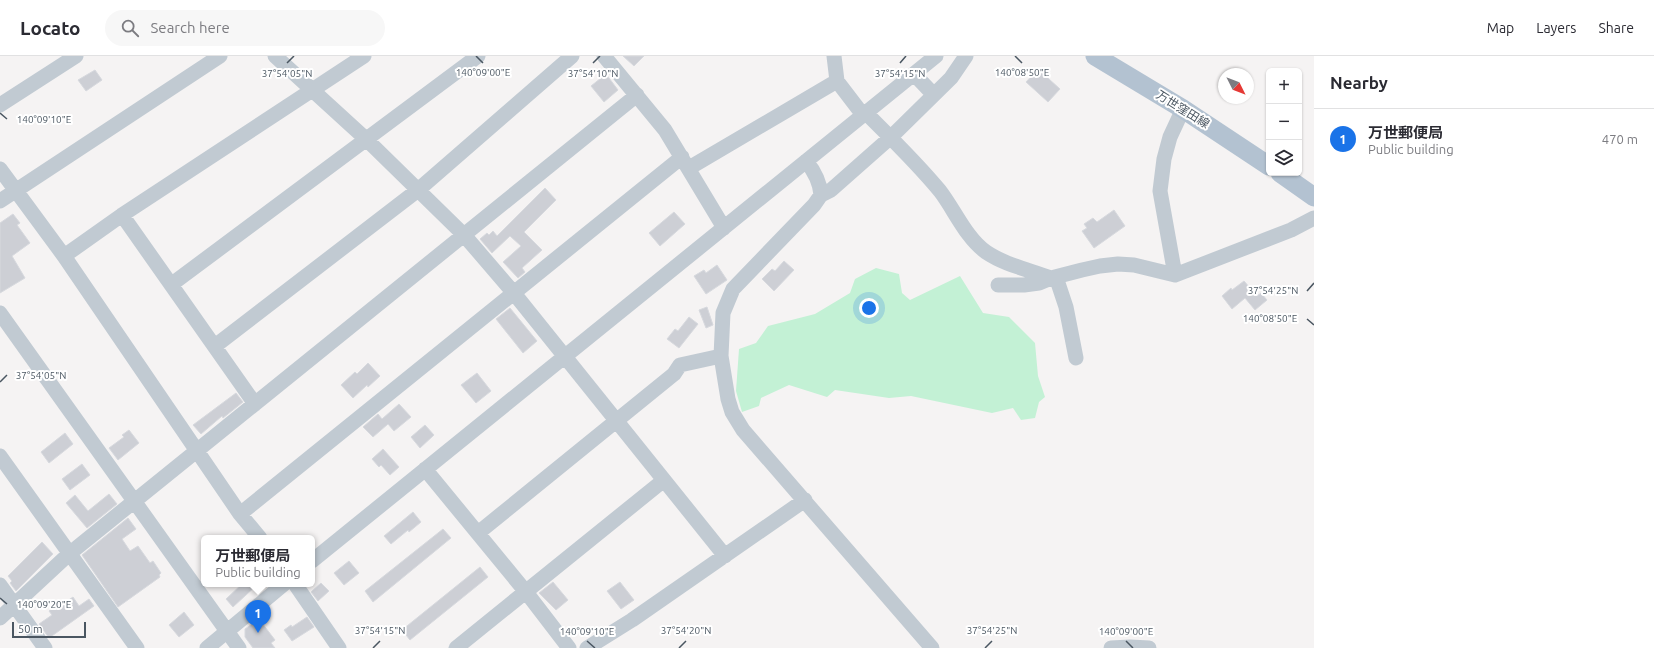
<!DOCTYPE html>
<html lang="en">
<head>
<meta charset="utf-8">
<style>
  body { margin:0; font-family:Ubuntu,"Noto Sans JP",sans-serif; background:#f7f7f7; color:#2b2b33 }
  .controls { position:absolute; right:12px; top:12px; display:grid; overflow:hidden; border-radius:6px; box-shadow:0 1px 3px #0004 }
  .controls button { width:36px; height:36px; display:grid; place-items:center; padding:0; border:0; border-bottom:1px solid #e1e1e2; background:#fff; color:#2b2b33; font:20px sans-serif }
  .compass { position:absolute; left:1218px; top:12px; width:36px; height:36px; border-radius:50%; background:#fff; box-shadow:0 1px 3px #0004; rotate:132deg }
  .scale { position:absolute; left:12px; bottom:10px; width:74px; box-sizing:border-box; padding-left:4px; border:2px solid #4a5661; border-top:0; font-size:11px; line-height:14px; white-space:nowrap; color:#4a5661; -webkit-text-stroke:3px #fff; paint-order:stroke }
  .you { position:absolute; left:869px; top:252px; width:14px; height:14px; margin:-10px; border:3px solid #fff; border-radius:50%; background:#1a73e8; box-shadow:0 0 0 6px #1a73e833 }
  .badge { display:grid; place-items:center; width:26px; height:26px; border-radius:50%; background:#1a73e8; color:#fff; font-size:13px; font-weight:700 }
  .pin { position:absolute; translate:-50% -33px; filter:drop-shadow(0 1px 2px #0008) }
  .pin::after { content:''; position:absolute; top:21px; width:14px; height:12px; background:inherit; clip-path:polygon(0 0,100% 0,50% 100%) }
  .popup { position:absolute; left:201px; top:479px; width:114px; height:52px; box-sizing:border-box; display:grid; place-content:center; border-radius:6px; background:#fff; filter:drop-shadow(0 1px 3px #0005); font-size:13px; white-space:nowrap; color:#7c7c81 }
  .popup b { font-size:15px; color:#2b2b33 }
  .popup::after { content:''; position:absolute; left:50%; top:100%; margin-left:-8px; border:8px solid transparent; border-top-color:#fff }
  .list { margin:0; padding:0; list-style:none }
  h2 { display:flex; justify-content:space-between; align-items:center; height:52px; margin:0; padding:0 16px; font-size:17px }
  h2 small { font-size:13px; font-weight:400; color:#7c7c81 }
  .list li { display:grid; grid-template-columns:26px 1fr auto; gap:12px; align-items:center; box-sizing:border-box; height:60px; padding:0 16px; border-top:1px solid #e1e1e2 }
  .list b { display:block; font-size:15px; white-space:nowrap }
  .list p { margin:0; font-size:13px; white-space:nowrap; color:#7c7c81 }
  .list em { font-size:13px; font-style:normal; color:#7c7c81 }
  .icon { flex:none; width:22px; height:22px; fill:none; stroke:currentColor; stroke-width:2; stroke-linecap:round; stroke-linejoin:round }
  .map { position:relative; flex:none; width:1314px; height:592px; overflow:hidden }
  header { display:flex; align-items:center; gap:24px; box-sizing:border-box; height:56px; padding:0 20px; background:#fff; border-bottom:1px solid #e1e1e2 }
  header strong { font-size:19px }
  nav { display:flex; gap:22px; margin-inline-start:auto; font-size:14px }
  .search { width:280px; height:36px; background:#f7f7f7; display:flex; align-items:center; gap:10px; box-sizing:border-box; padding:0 14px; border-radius:22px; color:#7c7c81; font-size:15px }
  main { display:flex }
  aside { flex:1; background:#fff }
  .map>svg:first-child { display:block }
  .green { fill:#c3f1d5 }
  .building { fill:#cdcfd5; stroke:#d7d9de }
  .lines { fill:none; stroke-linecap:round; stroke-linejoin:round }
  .minor { stroke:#c1cad2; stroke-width:15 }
  .major { stroke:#b3c2d1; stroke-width:19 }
  .ticks { fill:none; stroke:#4a5661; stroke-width:1.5 }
  .labels { text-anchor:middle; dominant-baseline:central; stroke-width:4; stroke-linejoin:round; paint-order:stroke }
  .street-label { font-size:12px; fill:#4a5661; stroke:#fff }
  .ticks-label { font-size:10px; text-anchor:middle; fill:#4a5661; stroke:#fff; stroke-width:4; stroke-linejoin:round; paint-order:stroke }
</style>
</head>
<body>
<header>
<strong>Locato</strong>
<div class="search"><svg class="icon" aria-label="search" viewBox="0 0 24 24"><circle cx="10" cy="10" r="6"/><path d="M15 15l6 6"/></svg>Search here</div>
<nav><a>Map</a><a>Layers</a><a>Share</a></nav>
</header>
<main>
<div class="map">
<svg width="1314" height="592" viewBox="0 0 1314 592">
  <rect width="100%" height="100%" fill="#f5f3f3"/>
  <path class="green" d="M876,212L899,218L902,237L910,244L960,220L983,257L1009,261L1035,287L1038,320L1045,341L1039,346L1035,362L1021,364L1013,352L992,357L911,340L889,342L835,334L827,341L789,329L761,342L759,350L742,356L736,335L739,293L756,287L768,270L815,258L850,237L855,223Z"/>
  <path class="building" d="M623,0H644L634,10Z
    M1038,13L1060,33L1048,46L1026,26Z
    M95,14L102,24L86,35L78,24Z
    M606,18L618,34L604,46L591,30Z
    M545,132L556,144L524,176L542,194L522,212L525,216L518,222L503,206L521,190L510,180L492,197L480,183L487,177L489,179L493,175L497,180Z
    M1114,154L1125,170L1094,192L1082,175L1087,172L1084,168L1093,162L1097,166Z
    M674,156L685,168L660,190L649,177Z
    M13,158L20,167L17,169L30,187L12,200L25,222L0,237V167Z
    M784,205L794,214L774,235L762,223L772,213L775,215Z
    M717,209L727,224L706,238L694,220L704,214L706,217Z
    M1244,225L1257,240L1261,237L1267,244L1255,254L1245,242L1232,253L1222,240L1231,232L1232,234Z
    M707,251L713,269L706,272L699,254Z
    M510,252L537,285L523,297L496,263Z
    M689,261L698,268L679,292L667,283L675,273L678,275Z
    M368,307L380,320L368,331L367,329L353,342L341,329L355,316L357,318Z
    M477,317L491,335L476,347L461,329Z
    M236,337L243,346L223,362L222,360L201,378L193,369Z
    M399,348L411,361L394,375L388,368L373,381L363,371L378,358L382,363Z
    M425,369L434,379L420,392L411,381Z
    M129,374L139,387L118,404L109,392L124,381L122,379Z
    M65,377L73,388L49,407L41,396Z
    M383,393L399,411L390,419L381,409L379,411L372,403Z
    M82,408L90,419L70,434L62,423Z
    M109,438L117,448L87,472L66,447L75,439L88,455Z
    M413,456L421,466L409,476L408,474L391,488L384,480Z
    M128,462L136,473L122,483L130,495L138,490L150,507L153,505L161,517L159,519L160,521L118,551L82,499Z
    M443,473L451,482L373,546L365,535Z
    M42,486L53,498L16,535L10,527L12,525L8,520Z
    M349,505L359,517L344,529L334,517Z
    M480,511L488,521L410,584L402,574Z
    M553,526L568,544L556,554L539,537Z
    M620,526L634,544L621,553L607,535Z
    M321,527L329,535L318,545L311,536Z
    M242,528H258L233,551L226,543Z
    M73,541L79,550L89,543L94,550L49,582L39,568L52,559L49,555L55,550L57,552Z
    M184,556L194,569L179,581L169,569Z
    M307,561L314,571L292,585L284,574L291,569L292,571Z
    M258,564L260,568L262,567L275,584L271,587L275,592H253L245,581V573Z"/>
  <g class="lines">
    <path class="minor" d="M275,0L367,84L464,179L513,236L725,500
      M604,0L665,74L724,172
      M834,0L837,25L863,59
      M914,18L933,38
      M0,49L76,0
      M866,57C891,82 917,107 940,135C954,153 966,182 986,196C1005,209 1030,214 1051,222
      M806,105C815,116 820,126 821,139
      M689,112L837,25
      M0,113L64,200L240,458L260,482
      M0,145L220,0
      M122,159L255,348
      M64,200L122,159L364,0
      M1175,219L1160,135L1164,103L1170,81L1183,53
      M1056,221L1066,251L1076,302
      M172,228L478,0
      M998,229H1024L1039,227L1051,222L1082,214L1100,210L1118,208L1134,209L1175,219L1291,174L1314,162
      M0,257L239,592
      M215,290L418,134L572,0
      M0,400L137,592
      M425,413L526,536L569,592
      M240,458L682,101
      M478,477L674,318L680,309L721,300
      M312,505L936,0
      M295,528L339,592
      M0,529L45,592
      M0,562L69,498L637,39
      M207,592L284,528
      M456,592L664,424
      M587,592L632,564L805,444
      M932,592L743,374L732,356L728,343L721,300L723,257L733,233L814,149L821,139L831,134L891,81L951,22L966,0
      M1111,592L1130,591L1149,592"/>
    <path class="major" d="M1095,0L1183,53L1269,110
      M1280,117L1314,141"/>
  </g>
  <path class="ticks" d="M476,0L483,7M1015,0L1022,7M287,7L294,0M593,7L600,0M900,7L906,0M0,57L7,63M1307,235L1314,227M1307,263L1314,269M0,326L7,319M0,542L7,548M587,585L595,592M1126,585L1133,592M373,592L380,585M679,592L686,585M985,592L992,585"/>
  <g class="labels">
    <g class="street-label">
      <text transform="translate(1183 53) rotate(32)">万世窪田線</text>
    </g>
  </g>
  <g class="ticks-label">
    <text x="483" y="20">140°09'00"E</text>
    <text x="1022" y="20">140°08'50"E</text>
    <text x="287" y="21">37°54'05"N</text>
    <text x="593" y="21">37°54'10"N</text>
    <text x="900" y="21">37°54'15"N</text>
    <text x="44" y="67">140°09'10"E</text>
    <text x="1273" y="238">37°54'25"N</text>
    <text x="1270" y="266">140°08'50"E</text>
    <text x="41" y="323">37°54'05"N</text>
    <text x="44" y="552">140°09'20"E</text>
    <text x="380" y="578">37°54'15"N</text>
    <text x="686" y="578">37°54'20"N</text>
    <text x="992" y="578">37°54'25"N</text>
    <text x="587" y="579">140°09'10"E</text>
    <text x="1126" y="579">140°09'00"E</text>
  </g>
</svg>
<div class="controls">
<button>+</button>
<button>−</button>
<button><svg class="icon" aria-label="layers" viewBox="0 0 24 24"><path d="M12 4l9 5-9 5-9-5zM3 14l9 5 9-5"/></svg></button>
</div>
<svg class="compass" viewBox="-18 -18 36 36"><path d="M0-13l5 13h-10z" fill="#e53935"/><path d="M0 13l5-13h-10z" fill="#7c7c81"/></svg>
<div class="scale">50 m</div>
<div class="you"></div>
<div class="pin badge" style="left:258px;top:577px">1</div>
<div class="popup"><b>万世郵便局</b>Public building</div>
</div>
<aside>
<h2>Nearby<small></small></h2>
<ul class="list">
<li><span class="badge">1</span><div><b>万世郵便局</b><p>Public building</p></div><em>470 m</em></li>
</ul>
</aside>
</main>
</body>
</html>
